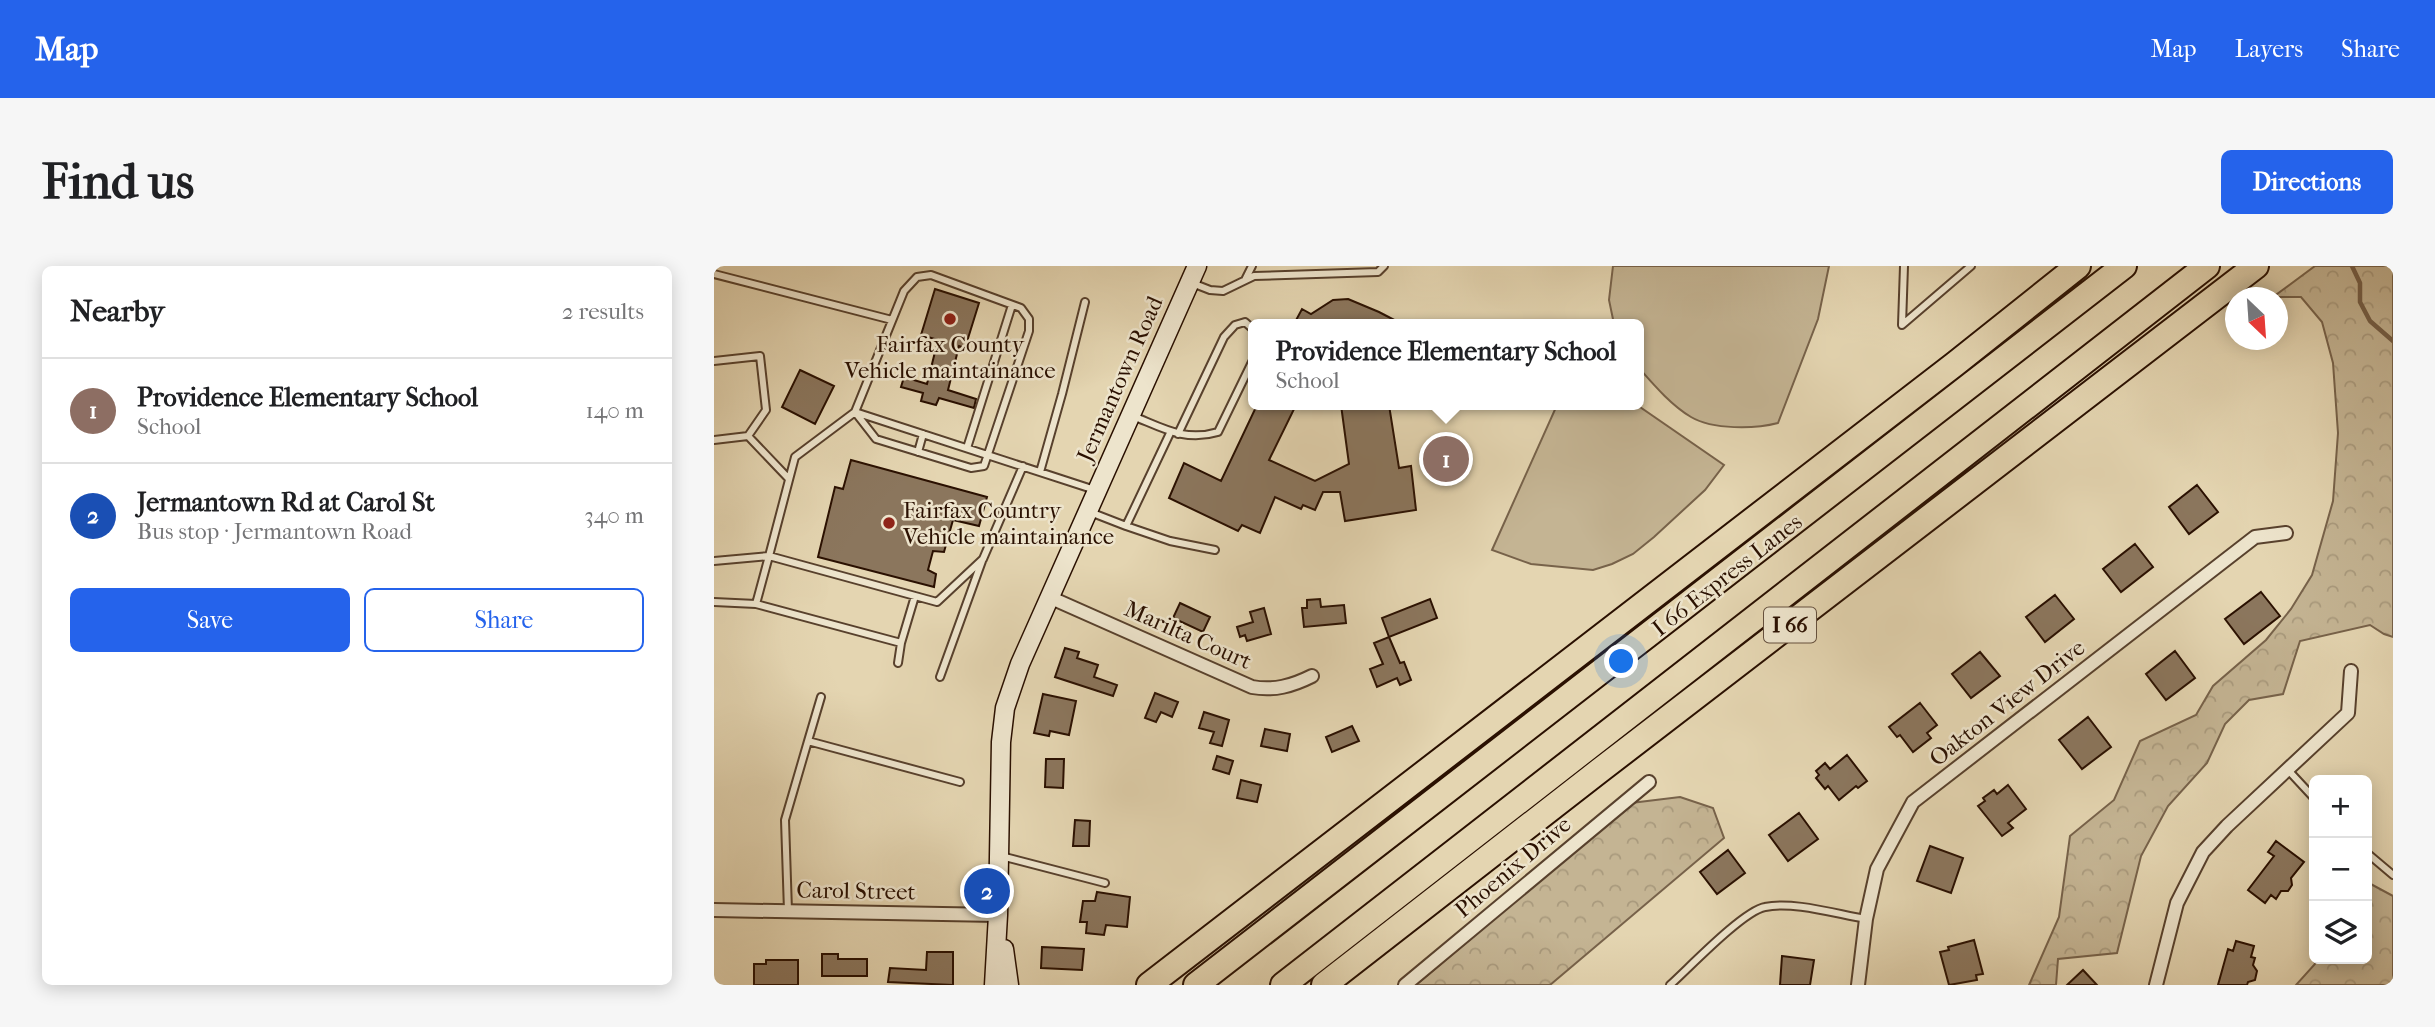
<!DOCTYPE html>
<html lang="en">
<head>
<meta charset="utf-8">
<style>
  body { margin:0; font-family:"IM FELL French Canon",serif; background:#f6f6f6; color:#202124 }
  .controls { position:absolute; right:21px; bottom:21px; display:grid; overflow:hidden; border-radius:10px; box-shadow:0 4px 18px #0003 }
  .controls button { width:63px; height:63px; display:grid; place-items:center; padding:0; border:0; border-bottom:2px solid #e0e0e0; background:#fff; color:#202124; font:35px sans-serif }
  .compass { position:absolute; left:1511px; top:21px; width:63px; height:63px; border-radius:50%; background:#fff; box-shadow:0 4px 18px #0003; rotate:155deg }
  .you { position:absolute; left:908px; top:396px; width:24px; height:24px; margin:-18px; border:5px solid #fff; border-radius:50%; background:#1a73e8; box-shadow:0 0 0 10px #1a73e833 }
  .badge { display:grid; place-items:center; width:46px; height:46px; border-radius:50%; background:#2563eb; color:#fff; font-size:23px; font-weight:700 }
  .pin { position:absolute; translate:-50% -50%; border:4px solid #fff; box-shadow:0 2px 7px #0006 }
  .popup { position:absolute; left:534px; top:53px; width:396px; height:91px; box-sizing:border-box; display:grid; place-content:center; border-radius:10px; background:#fff; filter:drop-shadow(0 2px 5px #0005); font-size:23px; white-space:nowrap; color:#757577 }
  .popup b { font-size:26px; color:#202124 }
  .popup::after { content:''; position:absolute; left:50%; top:100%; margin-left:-14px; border:14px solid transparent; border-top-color:#fff }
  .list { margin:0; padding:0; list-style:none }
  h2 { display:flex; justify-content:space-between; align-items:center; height:91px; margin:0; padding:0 28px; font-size:30px }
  h2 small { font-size:23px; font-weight:400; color:#757577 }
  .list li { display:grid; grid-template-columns:46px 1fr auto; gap:21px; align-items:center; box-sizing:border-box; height:105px; padding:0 28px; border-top:2px solid #e0e0e0 }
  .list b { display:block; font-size:26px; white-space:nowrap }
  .list p { margin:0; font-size:23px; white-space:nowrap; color:#757577 }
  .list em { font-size:23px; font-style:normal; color:#757577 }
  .actions { display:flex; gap:14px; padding:21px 28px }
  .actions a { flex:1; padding:16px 0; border:2px solid #2563eb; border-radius:10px; text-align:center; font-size:24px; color:#2563eb }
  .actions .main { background:#2563eb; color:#fff }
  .icon { flex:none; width:38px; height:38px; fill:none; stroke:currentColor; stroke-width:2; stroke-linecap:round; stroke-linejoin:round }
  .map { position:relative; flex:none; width:1679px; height:719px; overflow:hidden; border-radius:10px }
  header { display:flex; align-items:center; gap:42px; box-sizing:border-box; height:98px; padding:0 35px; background:#2563eb; color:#fff }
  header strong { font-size:33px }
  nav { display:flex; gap:38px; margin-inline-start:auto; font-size:24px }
  .intro { display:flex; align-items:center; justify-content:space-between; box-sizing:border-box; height:168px; padding:0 42px }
  h1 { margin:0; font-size:49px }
  .button { padding:18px 32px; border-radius:10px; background:#2563eb; color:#fff; font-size:24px; font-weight:700 }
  main { display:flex; gap:42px; padding:0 42px }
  aside { flex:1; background:#fff; border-radius:10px; box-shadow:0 4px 18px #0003 }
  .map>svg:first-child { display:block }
  .grass { fill:#c4b493; stroke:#77624a; stroke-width:2 }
  .forest { fill:url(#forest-crowns); stroke:#77624a; stroke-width:2 }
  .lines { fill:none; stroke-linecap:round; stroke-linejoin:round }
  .stream { stroke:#745e47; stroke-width:4.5 }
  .building { fill:#8b765d; stroke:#2a1001; stroke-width:2 }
  .lane-casing { stroke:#58412d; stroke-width:10 }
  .street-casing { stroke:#58412d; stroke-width:16 }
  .secondary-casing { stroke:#2a1001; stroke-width:21 }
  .highway-casing { stroke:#2a1001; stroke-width:28 }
  .lane { stroke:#ede4cc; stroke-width:6 }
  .street { stroke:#ede4cc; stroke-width:12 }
  .secondary { stroke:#ede4cc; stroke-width:18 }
  .highway { stroke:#e4d5b1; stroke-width:24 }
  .poi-dot { fill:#8f2418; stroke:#ede4cc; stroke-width:2.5 }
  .labels { text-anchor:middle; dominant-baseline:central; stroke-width:5; stroke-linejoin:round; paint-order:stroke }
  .shield { fill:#ede4cc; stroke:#64503e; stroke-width:2 }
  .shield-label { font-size:21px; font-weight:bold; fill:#2a1001 }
  .poi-label { font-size:23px; fill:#2a1001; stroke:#ede4cc }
  .street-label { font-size:23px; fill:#2a1001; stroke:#ede4cc }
</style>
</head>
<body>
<header>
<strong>Map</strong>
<nav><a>Map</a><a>Layers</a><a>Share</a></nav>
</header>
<div class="intro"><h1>Find us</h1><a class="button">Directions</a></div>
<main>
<aside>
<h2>Nearby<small>2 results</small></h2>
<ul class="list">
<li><span class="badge" style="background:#8d6e63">1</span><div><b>Providence Elementary School</b><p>School</p></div><em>140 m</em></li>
<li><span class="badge" style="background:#1a4fb4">2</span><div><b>Jermantown Rd at Carol St</b><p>Bus stop · Jermantown Road</p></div><em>340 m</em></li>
</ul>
<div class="actions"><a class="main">Save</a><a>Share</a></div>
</aside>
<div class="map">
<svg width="1679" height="719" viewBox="0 0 1679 719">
  <defs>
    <pattern id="forest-crowns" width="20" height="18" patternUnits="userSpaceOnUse" patternTransform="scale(1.75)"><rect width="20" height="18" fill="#c4b493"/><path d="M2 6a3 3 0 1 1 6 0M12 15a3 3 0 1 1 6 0" fill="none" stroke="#a99a7d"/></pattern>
  </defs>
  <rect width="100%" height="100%" fill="#e4d5b1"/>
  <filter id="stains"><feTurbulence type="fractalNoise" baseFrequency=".00286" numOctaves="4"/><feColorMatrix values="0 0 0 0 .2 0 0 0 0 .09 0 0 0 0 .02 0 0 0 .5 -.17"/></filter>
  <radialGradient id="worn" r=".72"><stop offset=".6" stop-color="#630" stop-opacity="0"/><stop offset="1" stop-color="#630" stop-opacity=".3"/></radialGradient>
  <path class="grass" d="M899,0H1115L1104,53L1064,157C1041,163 999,164 977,151C957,139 940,119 925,102L924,58H900L895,34Z
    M843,139H923L1010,199L991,224L940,271L919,288L898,298L879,304L817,298L778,284Z"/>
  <path class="forest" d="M1601,0H1679V371L1670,368L1656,359L1586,375L1569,428L1535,434L1511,458L1493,497L1454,540L1427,590L1403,687L1344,693L1342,719H1315L1345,651L1356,570L1400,534L1426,475L1482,449L1499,420L1552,374L1577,343L1598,309L1619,235L1624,167L1619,97L1608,56L1587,31H1559Z
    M966,531L999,542L1010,572L836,719H702L917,537Z
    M1653,616L1679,630V719H1582L1601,698L1600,693H1653Z"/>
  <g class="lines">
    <path class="stream" d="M1638,0L1646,17V36L1656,55L1679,75"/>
  </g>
  <path class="building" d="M221,23L265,37L251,82L245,80L234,124L262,133L260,142L225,132L222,139L207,135L209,127L187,121L190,111L213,118L224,74L207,69Z
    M634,33L665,46L688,58H580L588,43L597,48L619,34Z
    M86,104L120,120L101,158L68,141Z
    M543,139H582L555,194L601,215L635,198L627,139H675L685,202L697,200L702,244L631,255L626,226H609L601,244L589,239L587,243L561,231L546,267L528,259L524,265L455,232L470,197L507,215Z
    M137,194L273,231L265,260L239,254L230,286L219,285L214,304L222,308L220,321L104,291L121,221L129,223Z
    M1483,219L1504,246L1475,268L1455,241Z
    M1421,278L1439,301L1407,326L1389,303Z
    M1547,326L1566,350L1530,378L1511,353Z
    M1341,329L1360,353L1331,376L1312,351Z
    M606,333L607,341L630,339L632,357L590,361L588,342H593V334Z
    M716,333L723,352L675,371L668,352Z
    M466,337L496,351L489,366L459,352Z
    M550,342L557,368L533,375L531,369L526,371L523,361L539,356L536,346Z
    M675,371L686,397L690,396L697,414L686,419L683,412L663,421L656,403L669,398L660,377Z
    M351,382L365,386L363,392L384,399L380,411L403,419L399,430L341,411Z
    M1461,385L1481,412L1452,434L1432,408Z
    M1266,386L1286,410L1257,432L1238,408Z
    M441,427L464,436L458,451L447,446L442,456L431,452Z
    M329,428L362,435L355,469L336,465L335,470L320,467Z
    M1206,437L1223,459L1213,467L1217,472L1199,486L1186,469L1183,471L1175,461Z
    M490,446L515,454L508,480L496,477L500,466L485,462Z
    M1374,451L1397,481L1368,503L1345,474Z
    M638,460L645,475L618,486L612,471Z
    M551,463L576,468L573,485L547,480Z
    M1133,489L1153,515L1144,522L1142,520L1125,534L1114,520L1111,523L1102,512L1105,509L1102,505L1111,497L1116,503Z
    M503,490L519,495L515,508L499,503Z
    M332,493H350L349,522L331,521Z
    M527,514L547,519L543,536L523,532Z
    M1294,519L1312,543L1294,557L1299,562L1288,570L1264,540L1271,535L1269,532L1280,524L1283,528Z
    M1085,547L1104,573L1074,595L1055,569Z
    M361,554L376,555L375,580H359Z
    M1562,575L1590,596L1577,612L1578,619L1574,625H1567L1562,633L1557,629L1551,637L1534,624L1560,590L1554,586Z
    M1216,580L1249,592L1237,627L1203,615Z
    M1014,584L1031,607L1003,628L986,606Z
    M383,626L416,631L413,661L392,659L390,669L372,667L373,656H366L369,635H381Z
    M1260,674L1269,708L1262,709L1263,714L1235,719L1226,686L1235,684L1234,681Z
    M1522,675L1540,680L1537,691L1541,692L1539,699L1543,705L1541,714L1534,716L1533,719H1504L1514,683L1519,685Z
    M328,681L370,683L368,704L327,702Z
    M213,686H239V719L174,716L176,702L212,704Z
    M108,688H124V693H153V710H108Z
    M1068,690L1100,694L1096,719H1066Z
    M52,694H84V719H40V698H52Z
    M1369,704L1383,719H1353Z"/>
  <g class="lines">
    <g class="lane-casing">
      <path id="lane" d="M1190,0L1188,59L1257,0
        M0,8L178,54
        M217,9L307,42L315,53V65L270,200L257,202L162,173L141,146L190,25L203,11Z
        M531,14L538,0
        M478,17L496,24L509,25L540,10L664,6L670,0
        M0,95L46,90L52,144L34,170L0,174
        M419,150C449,162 471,176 504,166L540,92
        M457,165L412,260L456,275L501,284
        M464,168L510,71L521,59L531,56L540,64
        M34,170L75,213
        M253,182L298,39
        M204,186L209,168
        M309,200L269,293L223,336L55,290L81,191L141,146L381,224
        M326,206L348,128L371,36
        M376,246L412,260
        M0,295L55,290L42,338L187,377L201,330
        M0,336L42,338
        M184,397L187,377
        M226,411L268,295
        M94,475L107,431
        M1574,504L1600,532
        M1653,587L1679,609
        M287,590L391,617
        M74,645L71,554L94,475L246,516
        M956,719C975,702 1029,645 1051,641C1079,635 1122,648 1152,653"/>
    </g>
    <g class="street-casing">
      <path id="street" d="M335,331L538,421C560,425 578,420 598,410
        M0,644L284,649
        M691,719L935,516
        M1144,719L1152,653L1163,603L1199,536L1541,271L1572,267
        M1442,719L1463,637L1489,586L1513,560L1634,447L1637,405"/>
    </g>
    <g class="secondary-casing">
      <path id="secondary" d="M290,683L295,719
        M280,719L284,649L287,476L291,442L306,398L483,0"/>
    </g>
    <g class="highway-casing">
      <path id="highway" d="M435,719L1241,98L1364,0
        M482,719L1410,0
        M569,719L1493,0
        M610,719L885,505L1542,0"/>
    </g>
    <use href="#lane" class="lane"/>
    <use href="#street" class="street"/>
    <use href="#secondary" class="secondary"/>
    <use href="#highway" class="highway"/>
  </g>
  <g class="poi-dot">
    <circle cx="236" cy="53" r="7"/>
    <circle cx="175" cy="257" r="7"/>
  </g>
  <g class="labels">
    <rect class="shield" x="1050" y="341.5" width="52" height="35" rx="5"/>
    <g class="shield-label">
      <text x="1076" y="359">I 66</text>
    </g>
    <g class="poi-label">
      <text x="236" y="78">Fairfax County<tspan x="236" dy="26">Vehicle maintainance</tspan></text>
      <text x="189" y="244" text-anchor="start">Fairfax Country<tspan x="189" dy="26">Vehicle maintainance</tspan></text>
    </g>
    <g class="street-label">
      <text transform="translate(406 113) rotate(-66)">Jermantown Road</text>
      <text transform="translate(1013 309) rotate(-38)">I 66 Express Lanes</text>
      <text transform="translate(474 369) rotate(24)">Marilta Court</text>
      <text transform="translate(1293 437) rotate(-38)">Oakton View Drive</text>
      <text transform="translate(799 601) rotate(-40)">Phoenix Drive</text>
      <text transform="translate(142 625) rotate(1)">Carol Street</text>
    </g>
  </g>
  <rect width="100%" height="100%" filter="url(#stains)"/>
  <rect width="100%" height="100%" fill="url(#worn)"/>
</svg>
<div class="controls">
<button>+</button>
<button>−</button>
<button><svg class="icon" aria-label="layers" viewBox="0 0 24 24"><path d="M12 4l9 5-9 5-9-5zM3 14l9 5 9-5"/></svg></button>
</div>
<svg class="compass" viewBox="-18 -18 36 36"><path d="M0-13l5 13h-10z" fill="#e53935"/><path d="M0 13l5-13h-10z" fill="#757577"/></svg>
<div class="you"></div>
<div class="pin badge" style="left:732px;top:193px;background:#8d6e63">1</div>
<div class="popup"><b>Providence Elementary School</b>School</div>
<div class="pin badge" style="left:273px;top:625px;background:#1a4fb4">2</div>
</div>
</main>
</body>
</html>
